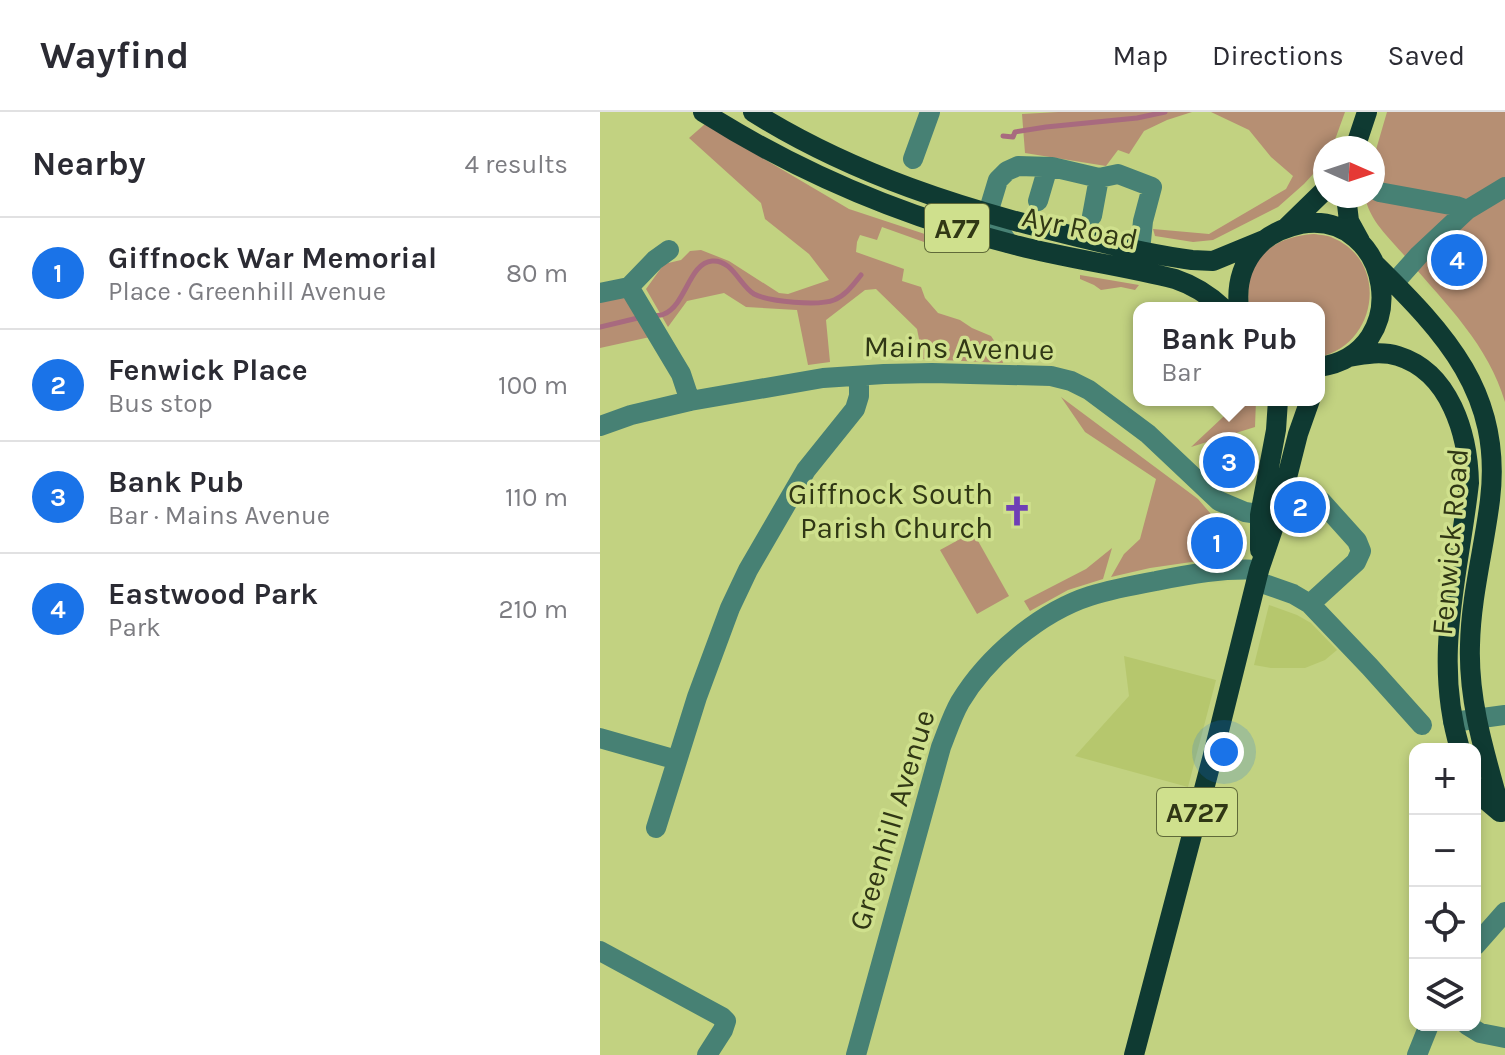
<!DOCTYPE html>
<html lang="en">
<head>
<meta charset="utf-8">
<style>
  body { margin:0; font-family:Karla,sans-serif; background:#f2f2f3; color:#2b2b33 }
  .controls { position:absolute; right:24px; bottom:24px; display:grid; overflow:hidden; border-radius:16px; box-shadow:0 4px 12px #0003 }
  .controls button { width:72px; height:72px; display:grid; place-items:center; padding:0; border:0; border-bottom:2px solid #e1e1e2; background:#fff; color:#2b2b33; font:40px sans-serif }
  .compass { position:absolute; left:713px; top:24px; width:72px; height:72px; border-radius:50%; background:#fff; box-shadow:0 4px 12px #0003; rotate:93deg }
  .you { position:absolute; left:624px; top:640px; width:28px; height:28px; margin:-20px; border:6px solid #fff; border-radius:50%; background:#1a73e8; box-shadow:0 0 0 12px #1a73e833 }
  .badge { display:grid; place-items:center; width:52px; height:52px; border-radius:50%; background:#1a73e8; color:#fff; font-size:26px; font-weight:700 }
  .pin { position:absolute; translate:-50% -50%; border:4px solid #fff; box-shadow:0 2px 8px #0006 }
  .popup { position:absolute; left:533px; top:190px; width:192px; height:104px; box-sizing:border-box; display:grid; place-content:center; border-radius:16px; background:#fff; filter:drop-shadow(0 2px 6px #0005); font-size:26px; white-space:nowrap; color:#7c7c81 }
  .popup b { font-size:30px; color:#2b2b33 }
  .popup::after { content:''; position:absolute; left:50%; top:100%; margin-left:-16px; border:16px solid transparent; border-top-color:#fff }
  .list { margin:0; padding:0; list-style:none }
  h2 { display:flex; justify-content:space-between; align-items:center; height:104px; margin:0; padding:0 32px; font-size:34px }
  h2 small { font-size:26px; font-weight:400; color:#7c7c81 }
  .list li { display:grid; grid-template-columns:52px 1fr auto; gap:24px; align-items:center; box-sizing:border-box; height:112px; padding:0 32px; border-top:2px solid #e1e1e2 }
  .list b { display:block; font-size:30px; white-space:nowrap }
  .list p { margin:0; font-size:26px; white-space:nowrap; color:#7c7c81 }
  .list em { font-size:26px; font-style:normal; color:#7c7c81 }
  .icon { flex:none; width:44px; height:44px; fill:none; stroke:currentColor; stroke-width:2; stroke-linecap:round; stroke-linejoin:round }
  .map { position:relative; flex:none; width:905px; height:943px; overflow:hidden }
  header { display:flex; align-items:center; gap:48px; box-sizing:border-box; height:112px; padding:0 40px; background:#fff; border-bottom:2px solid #e1e1e2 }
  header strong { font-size:38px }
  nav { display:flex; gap:44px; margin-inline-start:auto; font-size:28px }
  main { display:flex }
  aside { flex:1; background:#fff }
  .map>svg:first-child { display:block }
  .built { fill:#b6c76d }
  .green { fill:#b68f73 }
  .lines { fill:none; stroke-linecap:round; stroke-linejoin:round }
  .stream { stroke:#a86a7f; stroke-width:5 }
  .minor { stroke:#478174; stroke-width:20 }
  .major { stroke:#0f3a32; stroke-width:20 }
  .labels { text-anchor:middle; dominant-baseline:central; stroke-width:7; stroke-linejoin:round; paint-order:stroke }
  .shield { fill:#cfe08d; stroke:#606a39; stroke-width:2 }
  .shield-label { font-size:28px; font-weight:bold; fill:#303715 }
  .street-label { font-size:30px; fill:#303715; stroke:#cfe08d }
  .poi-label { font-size:30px; fill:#303715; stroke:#cfe08d; text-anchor:end }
</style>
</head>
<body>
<header>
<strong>Wayfind</strong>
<nav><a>Map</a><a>Directions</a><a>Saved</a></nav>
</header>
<main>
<aside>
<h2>Nearby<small>4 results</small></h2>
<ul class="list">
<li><span class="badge">1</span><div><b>Giffnock War Memorial</b><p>Place · Greenhill Avenue</p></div><em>80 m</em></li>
<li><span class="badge">2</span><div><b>Fenwick Place</b><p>Bus stop</p></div><em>100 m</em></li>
<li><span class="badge">3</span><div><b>Bank Pub</b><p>Bar · Mains Avenue</p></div><em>110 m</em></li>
<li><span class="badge">4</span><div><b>Eastwood Park</b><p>Park</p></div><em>210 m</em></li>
</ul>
</aside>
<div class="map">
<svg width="905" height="943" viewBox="0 0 905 943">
  <rect width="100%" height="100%" fill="#c2d281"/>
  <path class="built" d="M669,493L697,503L711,511L737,538L725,548L705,556H671L654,553Z
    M524,544L616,568L588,675L475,644L529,584Z"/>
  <path class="green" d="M458,0H592L567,8L544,19L529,42L518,38L506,54L425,41L422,2Z
    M611,0H745L732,36H725V49L704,72L678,95L613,128L593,130L555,124L553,117L609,122L686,77L693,64L671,45L649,18Z
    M787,0H905V290C889,234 846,192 809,149C793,129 769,110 765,84H773V48Z
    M105,12L249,97L355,132L352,140L282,115L277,128L260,123L257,130L256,140L304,157L302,169L321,175L325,186L338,201L360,208L372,216L391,224L401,239L403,251L323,247L317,217L276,177L265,178L226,208L230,250L208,253L197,198L146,195L124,181L87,189L68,215L46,177L64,152L81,148L90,139L101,138L129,149L179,181L188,182L229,168L209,142L165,107L161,91L89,26Z
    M714,122C720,123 728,123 733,126C790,150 777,233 719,245V196H649C643,149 670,125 714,122Z
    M480,163L539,173L535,178L521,175L501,178L494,173L480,167Z
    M25,180L50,225L0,236V191Z
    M461,285L598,387L617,409L623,425L613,422L607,440L612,447L550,456L511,465L524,442L540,427L556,367L485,320Z
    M636,288H656L655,315L591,335L637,292Z
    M373,420L409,484L377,502L340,438Z
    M512,436L503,467L468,478L430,499L424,489L486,457Z"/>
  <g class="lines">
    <path class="stream" d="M403,24L413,25L415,20L446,15L537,6L565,0
      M52,204C53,204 63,203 64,202C86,193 89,151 112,149C132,147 140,174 154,182C169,190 219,194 234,188C246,183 253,173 261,163
      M0,215L42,205"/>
    <path class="minor" d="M313,47L330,0
      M779,80L856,94L867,98
      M438,89L448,55
      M492,104L499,66
      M408,131L388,101L398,68L407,59L418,54L452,55L499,66L518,62L552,75L543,109L540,139
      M794,171L819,143L867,98L905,75
      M29,175L81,262L90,289
      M0,181L29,175L55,148L69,138
      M0,314L31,303L90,289L223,266L284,262L332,261L451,264L471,269L489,278L548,322L619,389L645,400L677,405
      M656,469L693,482L710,492L770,555L822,613
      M710,492L756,450L761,439L757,429L721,389
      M853,610L905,603
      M0,626L77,648
      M56,716L97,585L130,496L148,458L206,358L255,297L259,284V264
      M875,834L905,800
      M0,839L122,905L126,909L123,918L107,943
      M867,913L880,921L905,926
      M256,943L341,635C347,620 352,604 360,590C387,545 440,500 490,484C512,477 534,473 556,469C590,462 624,456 659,458
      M817,943L829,913"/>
    <path class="major" d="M103,0C201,62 306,106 419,134C470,147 523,154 575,167C593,173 609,183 623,196
      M153,0C252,62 364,98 478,125C515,134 553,143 592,148L613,149L664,128
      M755,36L767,0
      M746,84L749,109L760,129
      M687,115L725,78
      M775,152C846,222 903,282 890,388C884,437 871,484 870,533C868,591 886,645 901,700
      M639,196C636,171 643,147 663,129C674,120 687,115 701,112C791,97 817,241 719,255
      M749,245C765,242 782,239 798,244C850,260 868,322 869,371C859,462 832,545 860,637
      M660,438V403L676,318L678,288
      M875,674L887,689L900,700
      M534,943L613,643L659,458L677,405L698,322L710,288"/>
  </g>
  <defs>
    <g id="church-bare" transform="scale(2.4)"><path d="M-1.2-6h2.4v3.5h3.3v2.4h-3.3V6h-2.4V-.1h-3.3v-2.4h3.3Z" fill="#6f3fb6" stroke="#cfe08d" stroke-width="2.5" paint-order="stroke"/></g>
  </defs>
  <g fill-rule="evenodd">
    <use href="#church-bare" x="417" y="399"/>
  </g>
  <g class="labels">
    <g class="shield">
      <rect x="325" y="92" width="64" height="48" rx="6"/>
      <rect x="557" y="676" width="80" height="48" rx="6"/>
    </g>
    <g class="shield-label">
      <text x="357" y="116">A77</text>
      <text x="597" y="700">A727</text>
    </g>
    <g class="street-label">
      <text transform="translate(480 116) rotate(12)">Ayr Road</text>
      <text transform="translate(359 236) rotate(1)">Mains Avenue</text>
      <text transform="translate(850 430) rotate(-85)">Fenwick Road</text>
      <text transform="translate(292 708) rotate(-73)">Greenhill Avenue</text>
    </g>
    <g class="poi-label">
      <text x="393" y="382">Giffnock South<tspan x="393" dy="34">Parish Church</tspan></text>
    </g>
  </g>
</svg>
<div class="controls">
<button>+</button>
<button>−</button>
<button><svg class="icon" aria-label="locate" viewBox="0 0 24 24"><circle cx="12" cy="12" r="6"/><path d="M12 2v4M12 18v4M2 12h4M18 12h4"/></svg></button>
<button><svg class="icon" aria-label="layers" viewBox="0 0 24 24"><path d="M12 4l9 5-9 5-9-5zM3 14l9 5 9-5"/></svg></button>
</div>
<svg class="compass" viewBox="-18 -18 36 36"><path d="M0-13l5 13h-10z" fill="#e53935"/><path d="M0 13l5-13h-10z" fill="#7c7c81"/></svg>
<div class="you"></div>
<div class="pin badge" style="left:617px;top:431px">1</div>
<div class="pin badge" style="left:700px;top:395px">2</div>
<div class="pin badge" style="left:629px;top:350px">3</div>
<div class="popup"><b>Bank Pub</b>Bar</div>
<div class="pin badge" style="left:857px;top:148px">4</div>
</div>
</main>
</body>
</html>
